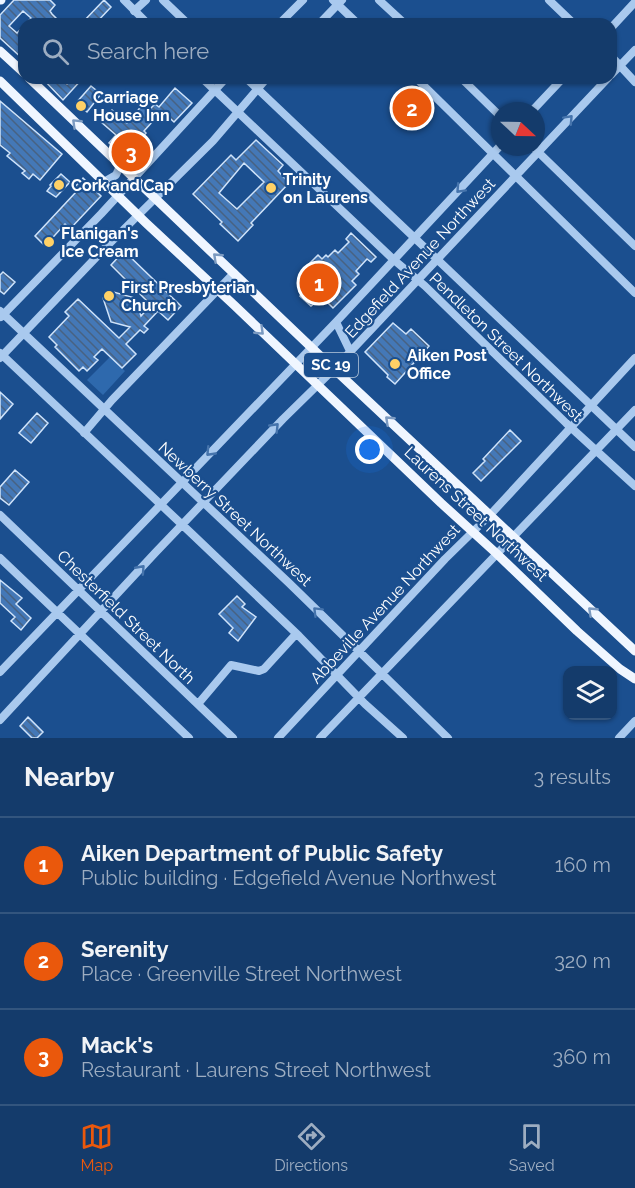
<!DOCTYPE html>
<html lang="en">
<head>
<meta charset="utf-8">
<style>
  body { margin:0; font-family:Raleway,sans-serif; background:#214673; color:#f1f3f6 }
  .controls { position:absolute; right:18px; bottom:18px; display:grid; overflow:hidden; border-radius:12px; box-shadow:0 2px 4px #0004 }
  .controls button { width:54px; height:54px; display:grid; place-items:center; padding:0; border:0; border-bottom:2px solid #33557e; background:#143b6b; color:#f1f3f6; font:30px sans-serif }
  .compass { position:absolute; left:491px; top:102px; width:54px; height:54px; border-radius:50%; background:#143b6b; box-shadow:0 2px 4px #0004; rotate:112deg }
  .you { position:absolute; left:370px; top:450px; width:21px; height:21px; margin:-15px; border:4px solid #fff; border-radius:50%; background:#1a73e8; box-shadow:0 0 0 9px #1a73e833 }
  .badge { display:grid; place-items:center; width:39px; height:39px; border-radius:50%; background:#ea580c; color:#fff; font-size:20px; font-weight:700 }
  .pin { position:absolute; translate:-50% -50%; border:3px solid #fff; box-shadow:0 2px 6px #0006 }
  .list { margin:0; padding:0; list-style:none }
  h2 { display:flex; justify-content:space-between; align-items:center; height:78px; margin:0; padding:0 24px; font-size:26px }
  h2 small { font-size:20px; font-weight:400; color:#9dadc1 }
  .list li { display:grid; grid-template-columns:39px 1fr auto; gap:18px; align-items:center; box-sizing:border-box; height:96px; padding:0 24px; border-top:2px solid #33557e }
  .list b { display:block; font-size:22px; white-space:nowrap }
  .list p { margin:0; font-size:20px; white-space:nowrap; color:#9dadc1 }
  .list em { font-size:20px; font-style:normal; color:#9dadc1 }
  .icon { flex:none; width:33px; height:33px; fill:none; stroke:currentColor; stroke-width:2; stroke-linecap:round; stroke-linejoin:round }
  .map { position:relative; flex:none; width:635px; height:738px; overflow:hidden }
  .search { position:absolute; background:#143b6b; box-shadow:0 2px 4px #0004; left:18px; right:18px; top:18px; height:66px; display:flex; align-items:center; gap:15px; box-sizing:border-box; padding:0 21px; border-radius:18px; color:#9dadc1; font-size:22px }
  .sheet { height:366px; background:#143b6b }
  nav { display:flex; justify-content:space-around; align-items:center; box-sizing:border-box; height:84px; border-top:2px solid #33557e; background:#143b6b; font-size:16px; color:#9dadc1 }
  nav a { display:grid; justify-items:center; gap:3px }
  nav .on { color:#ea580c }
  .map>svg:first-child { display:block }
  .green { fill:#2e69ad }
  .building { fill:url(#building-back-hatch); stroke:#cfe3fa; stroke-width:1.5; fill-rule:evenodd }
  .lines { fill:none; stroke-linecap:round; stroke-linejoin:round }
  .minor { stroke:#a9c9ee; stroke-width:8 }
  .major { stroke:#f0f6ff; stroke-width:9 }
  .oneway { stroke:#4674ac }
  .oneway2 { stroke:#7b9ac1 }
  .poi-dot { fill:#ffd166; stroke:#1b4f8f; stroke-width:2 }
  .labels { text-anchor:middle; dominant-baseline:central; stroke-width:4.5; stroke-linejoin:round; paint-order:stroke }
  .shield { fill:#1b4f8f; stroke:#bbcadd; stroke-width:1.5 }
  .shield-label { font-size:15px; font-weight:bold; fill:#fff }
  .poi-label { font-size:16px; font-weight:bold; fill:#fff; stroke:#1b4f8f; text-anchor:start }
  .street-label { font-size:16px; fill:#fff; stroke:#1b4f8f }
</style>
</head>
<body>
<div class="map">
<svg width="635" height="738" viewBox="0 0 635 738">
  <defs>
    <pattern id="building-back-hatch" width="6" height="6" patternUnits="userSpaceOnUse" patternTransform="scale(1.5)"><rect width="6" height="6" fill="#4478b7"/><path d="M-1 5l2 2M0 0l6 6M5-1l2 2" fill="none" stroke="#486282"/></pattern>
  </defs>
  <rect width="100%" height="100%" fill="#1b4f8f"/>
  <path class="green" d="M110,357L125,371L103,395L87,380Z"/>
  <path class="building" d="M14,0H50L55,5L50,11L52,14L62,24H26L31,18L23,11L9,26L17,33L24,26V60L0,38V15Z
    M104,0L111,7L95,24H81Z
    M42,78H61L67,84L72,78H83L63,100Z
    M91,86L101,94L87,112L76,103Z
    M175,88L192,103L174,122L162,111L144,131L146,133L142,138L145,140L137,149L141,152L132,163L109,143L116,135L101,122L112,110L127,123L144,103L150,109L155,104L159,107Z
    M410,97L415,98L420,105L408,117L402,110L405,106L403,105Z
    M0,101L62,154L40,180L33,174L29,179L22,173L25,171L7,156L10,153L0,145Z
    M256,140L283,165L278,171L289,183L251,223L253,225L238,241L220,224L222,222L193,194L231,155L236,160ZM244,163L264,182L237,209L219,193Z
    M61,174L70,182L56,197L47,191L51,186L50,185Z
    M83,178L101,196L70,229L65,224L45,246L35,236L76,192L73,189Z
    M351,233L376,257L371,262L367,259L356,271L359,274L352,281L356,285L333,308L326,301L322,304L319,300L311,306L300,296L309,282L304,278L309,272L305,268L318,255L322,259L326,255L328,257L335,250L338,253L349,242L346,239Z
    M124,251L181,306L168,320L158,311L144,326L148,329L144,333L140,330L126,344L136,354L122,368L102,349L94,357L98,360L87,371L83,367L79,371L55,347L57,345L49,337L69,316L65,312L78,299L119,338L130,327L111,322L103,298L110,291L135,298L141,316L151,305L111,265Z
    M3,272L15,282L4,294L0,291V275Z
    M393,323L406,334L411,329L429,346L395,384L387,377L388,375L365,352Z
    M0,392L13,404L0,419Z
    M37,413L48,423L31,443L19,433Z
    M510,430L521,441L481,481L473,473L485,461L483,459Z
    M15,470L29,482L9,505L0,498V487Z
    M0,580L22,598L16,604L31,618L21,630L11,621L15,617L0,603Z
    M237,596L245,604L242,607L256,617L238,641L229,633L233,628L219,614Z
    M28,717L43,732L37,738H32L20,726Z"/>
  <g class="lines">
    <path class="minor" d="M124,0L148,24
      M163,0L188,24
      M333,0L358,24
      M379,0L405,24
      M549,0L574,24
      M134,11L146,0
      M279,24L303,0
      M319,24L342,0
      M611,28L635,2
      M611,56L635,82
      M611,75L635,50
      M202,78L394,260L425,286L566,423L635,486
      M246,78L635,447
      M416,78L635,293
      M461,78L500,116
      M532,111L563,78
      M533,147L635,246
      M104,182L116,175L120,166
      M0,311L289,583L448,738
      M1,317L101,214L226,78
      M336,322L350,351
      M0,353L192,534L299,636L365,704L403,738
      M0,358L105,248L213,141L267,78
      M84,433L112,400L234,273
      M0,515L233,738
      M0,558L189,738
      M0,672L336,322L500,146
      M198,704L231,665L259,671L264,669L296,634
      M0,720L155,553L283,419L334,369L608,78
      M278,738L445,559L490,515L635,358
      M320,738L635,410
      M619,738L635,721"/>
    <path class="major" d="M0,0H1
      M0,51L24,73
      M29,78L334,369L635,651
      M0,81L146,223L234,305L441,503L496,553L577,631L620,669L635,679"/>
  </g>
  <defs><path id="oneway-chevron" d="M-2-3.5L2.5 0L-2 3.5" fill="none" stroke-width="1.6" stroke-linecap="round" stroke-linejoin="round" transform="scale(1.5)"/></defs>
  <g class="oneway">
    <use href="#oneway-chevron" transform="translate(569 119) rotate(-47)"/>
    <use href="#oneway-chevron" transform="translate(460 189) rotate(133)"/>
    <use href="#oneway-chevron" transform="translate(275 427) rotate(-46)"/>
    <use href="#oneway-chevron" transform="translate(210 452) rotate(134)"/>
    <use href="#oneway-chevron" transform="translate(141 569) rotate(-48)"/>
    <use href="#oneway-chevron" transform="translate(317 611) rotate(-135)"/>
  </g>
  <g class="oneway2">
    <use href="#oneway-chevron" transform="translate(76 123) rotate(-136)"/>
    <use href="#oneway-chevron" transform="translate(217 257) rotate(-137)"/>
    <use href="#oneway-chevron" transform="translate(260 331) rotate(44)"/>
    <use href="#oneway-chevron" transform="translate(389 420) rotate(-137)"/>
    <use href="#oneway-chevron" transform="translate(592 611) rotate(-137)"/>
  </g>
  <g class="poi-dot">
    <circle cx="81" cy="106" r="6"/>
    <circle cx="59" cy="185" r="6"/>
    <circle cx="271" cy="188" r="6"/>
    <circle cx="49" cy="242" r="6"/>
    <circle cx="109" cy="296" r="6"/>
    <circle cx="395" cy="364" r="6"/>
  </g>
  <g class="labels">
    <rect class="shield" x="304" y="353" width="54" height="24" rx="4.5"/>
    <g class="shield-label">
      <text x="331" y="365">SC 19</text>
    </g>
    <g class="poi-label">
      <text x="93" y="97">Carriage<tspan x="93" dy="18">House Inn</tspan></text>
      <text x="283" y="179">Trinity<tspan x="283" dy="18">on Laurens</tspan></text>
      <text x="71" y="185">Cork and Cap</text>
      <text x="61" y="233">Flanigan's<tspan x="61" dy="18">Ice Cream</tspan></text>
      <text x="121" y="287">First Presbyterian<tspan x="121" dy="18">Church</tspan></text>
      <text x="407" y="355">Aiken Post<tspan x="407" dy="18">Office</tspan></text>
    </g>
    <g class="street-label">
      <text transform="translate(420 258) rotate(-47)">Edgefield Avenue Northwest</text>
      <text transform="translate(506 347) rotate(44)">Pendleton Street Northwest</text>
      <text transform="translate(235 514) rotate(43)">Newberry Street Northwest</text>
      <text transform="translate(476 514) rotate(43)">Laurens Street Northwest</text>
      <text transform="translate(385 604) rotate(-47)">Abbeville Avenue Northwest</text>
      <text transform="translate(126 617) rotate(44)">Chesterfield Street North</text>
    </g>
  </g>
</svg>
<div class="controls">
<button><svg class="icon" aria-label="layers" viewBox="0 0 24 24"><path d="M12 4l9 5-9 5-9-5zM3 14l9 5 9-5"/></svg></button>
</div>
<svg class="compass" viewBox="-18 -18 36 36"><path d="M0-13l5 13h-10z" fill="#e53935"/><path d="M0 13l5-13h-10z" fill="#9dadc1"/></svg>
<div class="you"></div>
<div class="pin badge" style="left:319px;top:283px">1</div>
<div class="pin badge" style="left:412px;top:108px">2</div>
<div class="pin badge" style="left:131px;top:152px">3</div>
<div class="search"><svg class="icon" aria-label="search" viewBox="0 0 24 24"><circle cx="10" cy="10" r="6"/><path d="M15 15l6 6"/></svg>Search here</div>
</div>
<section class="sheet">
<h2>Nearby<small>3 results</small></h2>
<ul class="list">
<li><span class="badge">1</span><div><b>Aiken Department of Public Safety</b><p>Public building · Edgefield Avenue Northwest</p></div><em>160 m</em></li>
<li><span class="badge">2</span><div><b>Serenity</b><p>Place · Greenville Street Northwest</p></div><em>320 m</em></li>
<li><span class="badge">3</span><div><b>Mack's</b><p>Restaurant · Laurens Street Northwest</p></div><em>360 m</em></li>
</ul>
</section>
<nav>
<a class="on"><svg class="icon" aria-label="map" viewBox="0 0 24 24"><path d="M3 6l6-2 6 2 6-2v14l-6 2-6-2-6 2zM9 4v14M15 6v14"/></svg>Map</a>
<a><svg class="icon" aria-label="directions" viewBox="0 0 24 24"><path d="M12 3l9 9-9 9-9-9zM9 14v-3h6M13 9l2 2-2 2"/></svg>Directions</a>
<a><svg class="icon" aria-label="saved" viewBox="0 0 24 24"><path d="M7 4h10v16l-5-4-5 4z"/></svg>Saved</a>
</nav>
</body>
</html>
